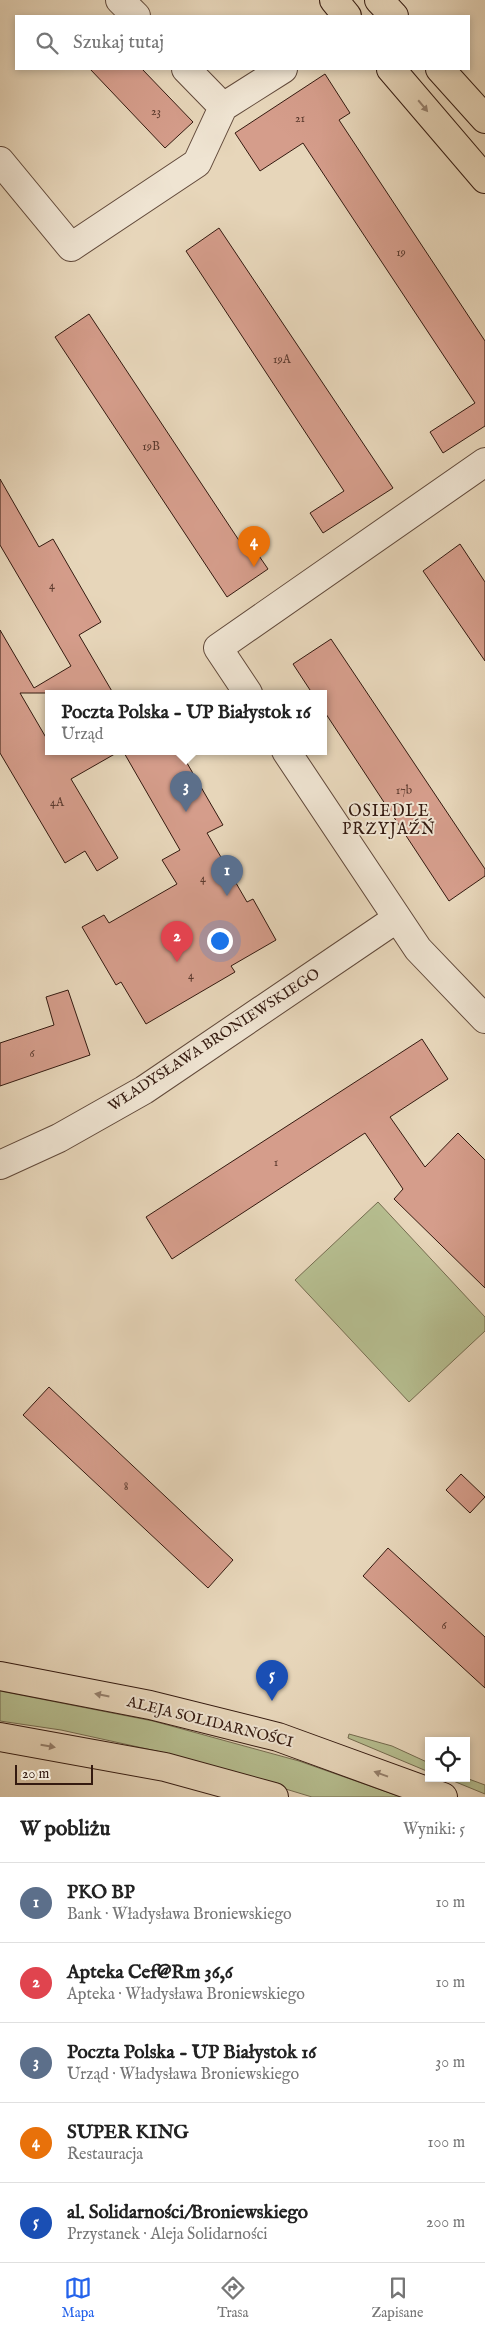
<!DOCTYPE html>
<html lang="pl">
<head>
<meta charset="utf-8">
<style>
  body { margin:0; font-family:"IM FELL English",serif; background:#f2f2f2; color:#222 }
  .controls { position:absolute; right:15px; bottom:15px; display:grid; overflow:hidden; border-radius:0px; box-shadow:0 2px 8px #0003 }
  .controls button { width:45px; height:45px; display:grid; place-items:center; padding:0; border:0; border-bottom:1px solid #e0e0e0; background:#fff; color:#222; font:25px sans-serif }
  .scale { position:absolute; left:15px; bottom:12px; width:78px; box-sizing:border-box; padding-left:5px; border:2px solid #341a10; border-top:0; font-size:14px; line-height:18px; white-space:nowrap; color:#341a10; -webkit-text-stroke:4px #efe4d2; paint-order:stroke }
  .you { position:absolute; left:219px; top:940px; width:18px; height:18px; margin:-12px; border:4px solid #fff; border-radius:50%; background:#1a73e8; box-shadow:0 0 0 8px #1a73e833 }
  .badge { display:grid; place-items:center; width:32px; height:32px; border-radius:50%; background:#2563eb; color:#fff; font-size:16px; font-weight:700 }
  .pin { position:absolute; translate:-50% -41px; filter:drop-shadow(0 1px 2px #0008) }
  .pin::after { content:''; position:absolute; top:26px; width:18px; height:15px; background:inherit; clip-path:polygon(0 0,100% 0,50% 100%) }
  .popup { position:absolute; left:45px; top:690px; width:282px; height:65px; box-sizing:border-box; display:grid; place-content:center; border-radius:0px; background:#fff; filter:drop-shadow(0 1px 4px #0005); font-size:16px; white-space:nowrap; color:#767676 }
  .popup b { font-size:19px; color:#222 }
  .popup::after { content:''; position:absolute; left:50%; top:100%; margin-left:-10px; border:10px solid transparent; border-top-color:#fff }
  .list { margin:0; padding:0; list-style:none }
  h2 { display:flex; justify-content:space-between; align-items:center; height:65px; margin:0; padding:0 20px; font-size:21px }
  h2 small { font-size:16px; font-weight:400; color:#767676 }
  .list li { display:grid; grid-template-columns:32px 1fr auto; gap:15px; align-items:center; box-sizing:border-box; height:80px; padding:0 20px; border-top:1px solid #e0e0e0 }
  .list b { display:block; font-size:19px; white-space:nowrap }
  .list p { margin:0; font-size:16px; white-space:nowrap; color:#767676 }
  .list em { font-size:16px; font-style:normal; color:#767676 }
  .icon { flex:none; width:28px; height:28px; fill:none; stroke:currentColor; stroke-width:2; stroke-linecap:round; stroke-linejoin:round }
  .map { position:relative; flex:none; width:485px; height:1797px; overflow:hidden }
  .search { position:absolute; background:#fff; box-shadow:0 2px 8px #0003; left:15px; right:15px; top:15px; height:55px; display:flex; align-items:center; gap:12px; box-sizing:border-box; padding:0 18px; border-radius:0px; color:#767676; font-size:19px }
  .sheet { height:465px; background:#fff }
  nav { display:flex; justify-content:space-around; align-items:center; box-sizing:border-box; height:70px; border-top:1px solid #e0e0e0; background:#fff; font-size:14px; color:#767676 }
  nav a { display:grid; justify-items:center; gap:2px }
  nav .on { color:#2563eb }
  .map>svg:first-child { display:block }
  .green { fill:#b6be90; stroke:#756c50 }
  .building { fill:#d59d8b; stroke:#341a10 }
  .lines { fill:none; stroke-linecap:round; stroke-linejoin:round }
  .minor-casing { stroke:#61493a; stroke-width:30 }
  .major-casing { stroke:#341a10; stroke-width:30 }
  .minor { stroke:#efe4d2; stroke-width:28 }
  .major { stroke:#e7d6ba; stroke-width:28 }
  .oneway { fill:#96816e }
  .labels { text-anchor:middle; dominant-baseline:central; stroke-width:4; stroke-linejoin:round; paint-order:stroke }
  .number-label { font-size:12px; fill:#5c3b2f }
  .street-label { font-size:15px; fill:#341a10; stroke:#efe4d2 }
  .neighbourhood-label { font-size:16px; letter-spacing:1px; fill:#341a10; stroke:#efe4d2 }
</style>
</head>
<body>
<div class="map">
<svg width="485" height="1797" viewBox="0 0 485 1797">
  <rect width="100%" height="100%" fill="#e7d6ba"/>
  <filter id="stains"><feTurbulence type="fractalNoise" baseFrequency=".004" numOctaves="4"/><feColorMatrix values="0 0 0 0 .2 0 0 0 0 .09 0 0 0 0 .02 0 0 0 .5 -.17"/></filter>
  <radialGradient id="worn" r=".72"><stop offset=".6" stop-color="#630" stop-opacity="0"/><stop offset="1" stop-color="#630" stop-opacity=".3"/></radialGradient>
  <path class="green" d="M378,1202L485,1317V1331L409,1402L295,1280Z
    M0,1691L153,1721L299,1761L401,1797H312L170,1754L61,1730L0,1721Z
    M349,1734L392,1746L429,1763V1772L348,1738Z
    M446,1778H466L485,1785V1794Z"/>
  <path class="building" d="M90,69H142L193,122L165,148Z
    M325,74L350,113L339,120L485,341V426L443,453L430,432L475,403L303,143L260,171L235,133Z
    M219,228L393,488L323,533L310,513L344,491L186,251Z
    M89,314L248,554L255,550L268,569L227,597L55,337Z
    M0,479L39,547L53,539L101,622L79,635L113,693H20L48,741V751H120L71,779L118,858L97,871L85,851L65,863L0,753V630L34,688L71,666L0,545Z
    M460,544L485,582V661L423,571Z
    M331,639L485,869V876L449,901L324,711V693H312L293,664Z
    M123,751H180L223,825L207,833L247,902L253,899L276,940L231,966L235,972L146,1024L121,982L116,985L82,927L104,915L109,923L177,884L162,860L180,850Z
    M68,990L90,1055L0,1086V1043L54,1025L46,997Z
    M422,1039L448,1079L390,1117L425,1167L458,1133L485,1160V1288L394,1199L403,1189L365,1133L172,1259L146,1217Z
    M49,1387L233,1560L208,1588L23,1415Z
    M461,1474L485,1497L470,1513L446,1490Z
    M388,1548L485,1637V1688L363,1576Z"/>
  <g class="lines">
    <g class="minor-casing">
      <path id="minor" d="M120,0L136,16
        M186,69L223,107
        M0,161L71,247L197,163L223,107L283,69
        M248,693L218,648L485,462
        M286,751L418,949L485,1019
        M0,1165L59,1138L144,1090L396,919"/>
    </g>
    <g class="major-casing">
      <path id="major" d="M334,0L347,16
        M379,0L394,16
        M391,69L485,179
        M440,69L485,119
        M0,1676L150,1705L278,1737L443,1797
        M0,1737L165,1767L274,1797"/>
    </g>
    <use href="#minor" class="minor"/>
    <use href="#major" class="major"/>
  </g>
  <defs><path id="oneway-solid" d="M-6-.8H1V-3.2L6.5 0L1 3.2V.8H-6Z" transform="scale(1.25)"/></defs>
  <g class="oneway">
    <use href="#oneway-solid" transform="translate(423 106) rotate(50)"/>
    <use href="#oneway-solid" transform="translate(102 1695) rotate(-169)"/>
    <use href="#oneway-solid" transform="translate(48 1746) rotate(10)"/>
    <use href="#oneway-solid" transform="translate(381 1774) rotate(-160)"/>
  </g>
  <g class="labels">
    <g class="number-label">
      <text x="156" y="111">23</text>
      <text x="300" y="118">21</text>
      <text x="401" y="252">19</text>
      <text x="282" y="359">19A</text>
      <text x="151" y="446">19B</text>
      <text x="52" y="585">4</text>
      <text x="404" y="790">17b</text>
      <text x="57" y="802">4A</text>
      <text x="203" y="878">4</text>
      <text x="191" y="975">4</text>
      <text x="32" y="1053">6</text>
      <text x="276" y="1162">1</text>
      <text x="126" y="1486">8</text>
      <text x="444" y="1625">6</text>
    </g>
    <g class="street-label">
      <text transform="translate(214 1040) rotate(-33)">WŁADYSŁAWA BRONIEWSKIEGO</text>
      <text transform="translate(210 1722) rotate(14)">ALEJA SOLIDARNOŚCI</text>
    </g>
    <g class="neighbourhood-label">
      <text x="389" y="812">OSIEDLE<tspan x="389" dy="18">PRZYJAŹŃ</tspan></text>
    </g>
  </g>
  <rect width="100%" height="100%" filter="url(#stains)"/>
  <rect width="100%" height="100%" fill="url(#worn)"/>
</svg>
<div class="controls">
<button><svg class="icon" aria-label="locate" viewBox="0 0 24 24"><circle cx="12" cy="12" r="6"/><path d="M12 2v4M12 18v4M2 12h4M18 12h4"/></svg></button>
</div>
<div class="scale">20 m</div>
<div class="you"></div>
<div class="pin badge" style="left:227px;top:896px;background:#5c6f8a">1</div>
<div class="pin badge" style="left:177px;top:962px;background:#e0444e">2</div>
<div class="pin badge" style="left:186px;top:812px;background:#5c6f8a">3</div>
<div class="popup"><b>Poczta Polska - UP Białystok 16</b>Urząd</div>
<div class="pin badge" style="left:254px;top:567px;background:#e8710a">4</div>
<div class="pin badge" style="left:272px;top:1701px;background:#1a4fb4">5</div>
<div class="search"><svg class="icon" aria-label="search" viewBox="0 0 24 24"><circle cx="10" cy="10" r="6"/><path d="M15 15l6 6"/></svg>Szukaj tutaj</div>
</div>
<section class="sheet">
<h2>W pobliżu<small>Wyniki: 5</small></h2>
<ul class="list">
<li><span class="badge" style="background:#5c6f8a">1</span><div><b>PKO BP</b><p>Bank · Władysława Broniewskiego</p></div><em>10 m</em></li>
<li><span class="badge" style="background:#e0444e">2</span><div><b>Apteka Cef@Rm 36,6</b><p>Apteka · Władysława Broniewskiego</p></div><em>10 m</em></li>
<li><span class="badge" style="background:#5c6f8a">3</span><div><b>Poczta Polska - UP Białystok 16</b><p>Urząd · Władysława Broniewskiego</p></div><em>30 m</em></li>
<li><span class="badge" style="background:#e8710a">4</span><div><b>SUPER KING</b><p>Restauracja</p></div><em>100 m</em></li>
<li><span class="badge" style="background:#1a4fb4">5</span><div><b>al. Solidarności/Broniewskiego</b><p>Przystanek · Aleja Solidarności</p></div><em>200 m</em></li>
</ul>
</section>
<nav>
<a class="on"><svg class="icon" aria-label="map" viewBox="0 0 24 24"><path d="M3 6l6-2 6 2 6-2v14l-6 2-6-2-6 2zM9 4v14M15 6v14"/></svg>Mapa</a>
<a><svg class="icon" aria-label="directions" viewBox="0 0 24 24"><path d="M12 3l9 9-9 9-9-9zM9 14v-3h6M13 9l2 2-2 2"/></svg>Trasa</a>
<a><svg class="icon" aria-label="saved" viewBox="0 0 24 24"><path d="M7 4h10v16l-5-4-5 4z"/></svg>Zapisane</a>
</nav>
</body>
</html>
